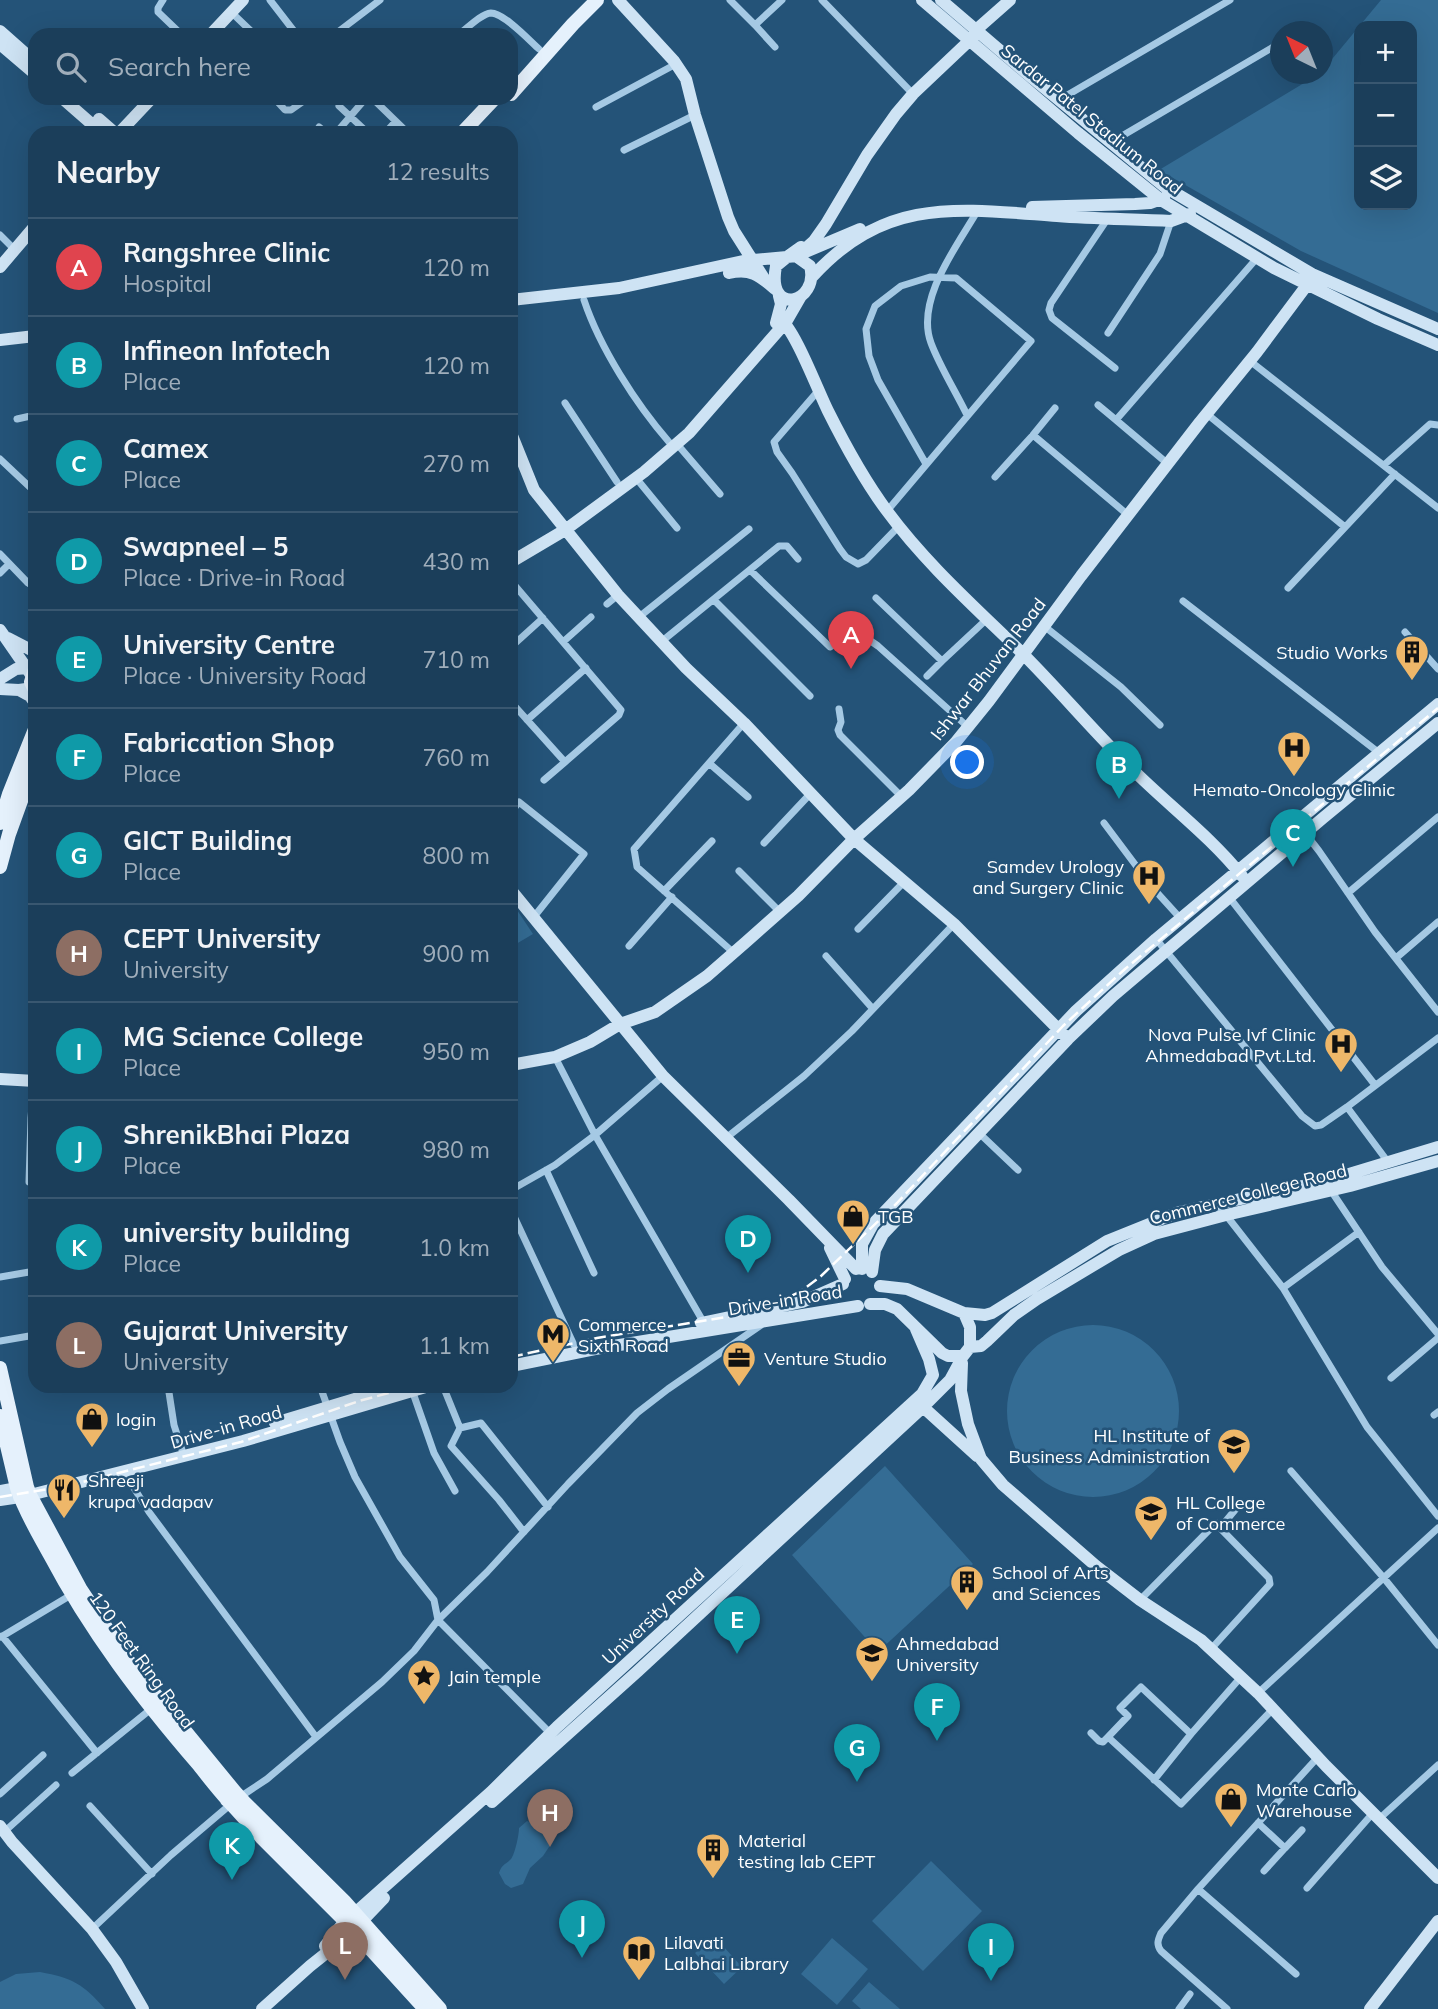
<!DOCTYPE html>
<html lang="en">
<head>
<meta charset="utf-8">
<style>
  body { margin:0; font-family:Mulish,sans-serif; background:#244560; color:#f1f3f6 }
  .controls { position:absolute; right:21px; top:21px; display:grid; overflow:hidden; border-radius:14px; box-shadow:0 7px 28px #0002 }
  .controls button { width:63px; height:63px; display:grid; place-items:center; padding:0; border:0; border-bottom:2px solid #395770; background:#1b3e5a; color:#f1f3f6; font:35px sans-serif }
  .compass { position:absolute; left:1270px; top:21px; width:63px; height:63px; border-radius:50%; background:#1b3e5a; box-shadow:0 7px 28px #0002; rotate:317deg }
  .you { position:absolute; left:968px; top:763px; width:24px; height:24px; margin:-18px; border:5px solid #fff; border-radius:50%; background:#1a73e8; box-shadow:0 0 0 10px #1a73e833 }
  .badge { display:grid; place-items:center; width:46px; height:46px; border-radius:50%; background:#eeb769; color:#fff; font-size:23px; font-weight:700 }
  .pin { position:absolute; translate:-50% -58px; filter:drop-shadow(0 2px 4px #0008) }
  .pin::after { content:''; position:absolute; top:37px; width:24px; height:21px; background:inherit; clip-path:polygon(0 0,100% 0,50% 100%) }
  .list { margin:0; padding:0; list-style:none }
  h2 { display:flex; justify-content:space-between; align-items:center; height:91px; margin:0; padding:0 28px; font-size:30px }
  h2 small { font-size:23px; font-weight:400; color:#a0aebb }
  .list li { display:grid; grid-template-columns:46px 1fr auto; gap:21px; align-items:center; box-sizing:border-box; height:98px; padding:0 28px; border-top:2px solid #395770 }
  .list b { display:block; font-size:26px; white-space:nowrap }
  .list p { margin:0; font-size:23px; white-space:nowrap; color:#a0aebb }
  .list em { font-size:23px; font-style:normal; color:#a0aebb }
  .icon { flex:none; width:38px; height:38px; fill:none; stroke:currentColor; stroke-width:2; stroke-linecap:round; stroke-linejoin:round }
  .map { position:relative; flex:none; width:1438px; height:2009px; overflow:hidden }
  .search { position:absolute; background:#1b3e5a; box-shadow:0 7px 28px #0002; left:28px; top:28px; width:490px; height:77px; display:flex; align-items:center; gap:18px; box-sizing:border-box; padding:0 24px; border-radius:21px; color:#a0aebb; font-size:26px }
  .panel { position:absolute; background:#1b3e5a; box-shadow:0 7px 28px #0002; left:28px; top:126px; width:490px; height:1267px; border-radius:21px }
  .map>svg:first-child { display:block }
  .green { fill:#346c94; fill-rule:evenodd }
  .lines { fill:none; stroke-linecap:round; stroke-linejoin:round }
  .street { stroke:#a5c9e4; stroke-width:7 }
  .secondary { stroke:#cee3f4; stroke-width:12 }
  .primary { stroke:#e5f1fc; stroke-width:14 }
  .rail { stroke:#fff; stroke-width:2.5; stroke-dasharray:12 5; stroke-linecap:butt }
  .labels { text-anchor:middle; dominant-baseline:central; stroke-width:5; stroke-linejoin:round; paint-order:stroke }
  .street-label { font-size:18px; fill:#fff; stroke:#245378 }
  .poi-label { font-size:18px; fill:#fff; stroke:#245378; text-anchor:start }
</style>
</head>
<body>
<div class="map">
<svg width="1438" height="2009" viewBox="0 0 1438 2009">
  <rect width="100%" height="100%" fill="#245378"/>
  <path class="green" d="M1381,0H1438V313L1301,251L1159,170L1319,74H1322L1323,70ZM1359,26H1412V205H1359Z
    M511,901L533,934L511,947Z
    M1007 1411a86 86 0 1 1 172 0a86 86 0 1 1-172 0Z
    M885,1466L973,1564L878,1652L792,1555Z
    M527,1821C540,1825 548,1831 551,1844L543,1856L530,1868L523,1884L511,1888L505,1884L499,1873C502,1864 505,1865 511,1859C515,1854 519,1835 519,1828Z
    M931,1861L982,1911L923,1971L872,1921Z
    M714,1936L742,1967L724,1984L695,1953Z
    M832,1938L868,1969L837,2005L801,1974Z
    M40,1972C73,1978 83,1984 105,2009H0V1982L16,1974Z
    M869,1982L900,2009H861L852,2001Z"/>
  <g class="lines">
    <path class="street" d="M163,0L158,8V12L182,35
      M270,0L297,35
      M730,0L755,25L782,0
      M822,0L913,94
      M231,12L255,35
      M755,25L775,47
      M334,35L380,0
      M458,35C467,29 480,14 491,13C504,13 529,40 539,49
      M274,98L285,110H291L308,98
      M372,98L408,133
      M1059,100L1230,0
      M339,106L368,133
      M596,107L676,64
      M319,127L326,133
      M336,133L366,98
      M385,133L395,122
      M1110,143L1280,43
      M624,150L695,115
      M1108,218L1051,303L1049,310L1052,318L1115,368
      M0,235L14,249
      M584,300C600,348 636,404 669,442
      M1108,333L1160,254L1171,221
      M1250,361L1438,508
      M818,391L774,442L777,452L792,473L840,549L846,557L858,564L866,560L899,526
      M565,403L617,482
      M1098,405L1116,420
      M1207,414L1345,527
      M967,415C956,392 940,367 931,343C915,300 957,246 978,210
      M17,419L35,415
      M1033,435L1055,408
      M677,444L720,494
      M0,459L35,492
      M1168,464L1116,420L1257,258
      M1384,465L1430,424L1438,425
      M995,477L1033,435L1128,515
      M636,478L677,528
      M887,511L1031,341L956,278L930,277L901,286L875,306L866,329L869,356L878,380L926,464
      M0,554L28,583L35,588
      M750,570L830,647L851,633L865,637L878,646L968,727
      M0,573L9,564
      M511,581L621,710L619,715L565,762L511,702
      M1288,588L1395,474
      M876,598L942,661L987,619
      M714,600L810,696
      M1183,601L1378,752
      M607,604L618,595
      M639,617L749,529
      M1044,626L1121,687L1160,725
      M1405,632L1438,669
      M563,642L591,617
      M661,642L779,546H787L798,559
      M511,647L543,618
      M927,676L942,661
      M839,709L841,722L838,730L840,735L901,796
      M527,720L586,668
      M709,763L748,797
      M544,780L565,762
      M511,812L519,802L584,854L533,918
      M1104,823L1152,887L1181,919
      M1305,833L1319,851L1375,932L1438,1012
      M764,843L811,793
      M739,871L780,912
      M664,891L712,841
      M1348,893L1438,817
      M1229,897L1375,1085
      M858,929L904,882
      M1156,939L1302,1116L1315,1126L1321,1125L1347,1107L1438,1038
      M629,946L672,897
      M734,953L637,867L634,849L744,723
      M826,956L873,1009
      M1396,958L1438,922
      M555,1057L595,1135L704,1323
      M34,1081L31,1118H34
      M1347,1107L1388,1162
      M979,1133L1018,1170
      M726,1138L804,1076L852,1031L954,924
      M546,1170L594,1273
      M29,1182L31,1118
      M1330,1189L1382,1267L1438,1334
      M511,1190L555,1165L595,1135L663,1076
      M1212,1204L1226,1215L1283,1288L1367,1427L1438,1516
      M511,1210L574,1345
      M0,1277L35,1271
      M1283,1288L1359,1232
      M0,1341L35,1335
      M1391,1378L1438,1338
      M168,1386L174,1425L182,1450
      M320,1386L340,1442L355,1477L400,1557L434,1600L438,1620L552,1735
      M443,1386L460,1428L481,1423L548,1507
      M412,1390L434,1453L455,1491
      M1434,1415L1438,1412
      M460,1428L451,1446L499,1500L524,1532
      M1291,1471L1383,1577L1438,1645
      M124,1472L149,1512L316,1737
      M1140,1600L1216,1523
      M2,1636L97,1753
      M1,1637L71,1595
      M1211,1649L1270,1584L1269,1578L1220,1528L1235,1510
      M1241,1677L1191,1734L1141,1687L1120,1708L1128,1716L1108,1737L1181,1804L1273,1709
      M1258,1693L1438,1528
      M1091,1733L1099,1741L1103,1742L1108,1737
      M72,1773L151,1709
      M1154,1780L1191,1734
      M0,1794L43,1755
      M240,1797L267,1779L382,1682L414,1651L438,1620L487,1572L568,1484L637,1413L668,1389L761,1325
      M90,1806L152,1874
      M1379,1819L1438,1765
      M1258,1823L1285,1848L1264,1871
      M4,1832L56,1785
      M1285,1848L1302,1830
      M1307,1888L1373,1813
      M1198,1889L1296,1974
      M92,1929L171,1855L231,1804
      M1179,2009L1190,1994
      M1227,2009L1161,1951C1156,1944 1158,1940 1161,1933L1198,1889L1318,1757"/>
    <path class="secondary" d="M618,0L674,61L686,79L695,115L728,217L734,231L765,280
      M922,0L1078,133L1161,200L1274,268L1378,319L1438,345
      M941,0L1031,77L1165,187L1312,274L1438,329
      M0,31L35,62
      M210,35L243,0
      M0,44L35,74
      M62,98L102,133
      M99,119L115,133
      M119,133L152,98
      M1032,207L1135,204L1150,203L1164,198
      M805,249L814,241L826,224L867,155L896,114L913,94L969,41L976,30L1010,0
      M796,256L860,229
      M796,256L810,266C820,303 766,318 776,266L787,257Z
      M0,267L35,226
      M729,273C750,268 759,275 775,289
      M813,276C886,196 960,209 1057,216C1095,219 1133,219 1171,221L1190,214
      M511,300L619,288L743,261L787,257L801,247
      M779,318C795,329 817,389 828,411C845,445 864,480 887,511C926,564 976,608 1022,653C1060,691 1094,732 1132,769C1168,805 1210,836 1242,876
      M776,323L781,304L779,296
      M0,340L35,336
      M511,433L534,490L618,595L686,668L744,723L854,839L954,924L1068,1039
      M511,562L565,530L644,472L689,433L786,322L801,296
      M0,630L32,676
      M8,638L35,652
      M0,679L16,669L27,668
      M0,689L19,690L33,688
      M19,690L30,696L35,703
      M511,890L663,1076L789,1200L856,1269
      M511,1065L555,1057L590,1042L620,1024L655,1012L707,976L746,942L798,896L854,839L909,790L955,743L989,701L1081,576L1200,422L1257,352L1307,285L1312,274
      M0,1079L35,1081
      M830,1248L845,1279
      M862,1269V1244L873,1224L1076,1011L1156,939L1438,704
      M872,1272L875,1250L883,1234L1068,1039L1113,996L1323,818L1438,723
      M870,1304H885L897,1309L942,1353L948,1356H963L970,1347V1327L964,1313L907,1289L880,1286
      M964,1313L985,1315L992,1313L1107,1241L1179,1212L1326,1181L1438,1147
      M701,1323L802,1302L843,1284
      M970,1347L981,1346L987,1341L1014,1315L1037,1299L1119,1250L1154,1234L1226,1215L1350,1186L1438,1161
      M962,1363L961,1391L968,1424L981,1459L1003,1485L1096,1566L1140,1600L1201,1640L1258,1693L1326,1766L1438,1878
      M511,1366L595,1349L858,1306
      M923,1407L977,1456
      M275,1423L378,1392
      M0,1491L17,1488
      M30,1495L243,1441L429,1386
      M0,1500L20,1497
      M492,1802L638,1671L923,1407L950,1380L963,1356
      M0,1826L12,1842L92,1929L116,1962L143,2009
      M355,1913L491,1792L557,1727L922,1394L933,1375L929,1359L916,1329
      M362,1921L384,1898
      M325,1946L345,1921
      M262,2009L310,1966L354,1931
      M1370,2009L1438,1921"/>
    <path class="primary" d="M511,94L573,24L597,0
      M462,133L495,98
      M35,669L31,682L35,690
      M0,823L9,794L35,729
      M0,867L9,834L35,762
      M0,1368L27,1487
      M0,1416L17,1488
      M30,1495L81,1590L131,1665L235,1792
      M20,1497L30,1495L27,1487L17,1488C25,1512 38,1533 50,1555C90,1631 142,1699 198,1764C210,1779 222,1795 236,1809L244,1802L235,1792L227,1800
      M244,1802L344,1901L440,2009
      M236,1809L262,1838L345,1921L425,2009"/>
    <path class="rail" d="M511,1357L597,1338L739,1315L780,1302L801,1291L820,1277L897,1203L1063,1026L1125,969L1438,708
      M0,1497L67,1486L241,1442L359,1401L415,1386"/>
  </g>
  <defs>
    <g id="building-pin" transform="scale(1.75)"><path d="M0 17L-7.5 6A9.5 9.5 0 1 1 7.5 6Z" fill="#eeb769" stroke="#245378"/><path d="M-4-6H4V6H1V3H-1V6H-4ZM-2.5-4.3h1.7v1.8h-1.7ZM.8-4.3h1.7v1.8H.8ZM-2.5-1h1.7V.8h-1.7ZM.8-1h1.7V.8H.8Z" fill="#111"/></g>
    <g id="hospital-pin" transform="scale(1.75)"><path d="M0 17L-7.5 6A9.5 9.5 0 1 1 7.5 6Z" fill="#eeb769" stroke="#245378"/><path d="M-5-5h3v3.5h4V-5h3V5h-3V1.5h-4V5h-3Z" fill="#111"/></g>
    <g id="shop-pin" transform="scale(1.75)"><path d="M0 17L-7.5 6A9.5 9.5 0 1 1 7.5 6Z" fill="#eeb769" stroke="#245378"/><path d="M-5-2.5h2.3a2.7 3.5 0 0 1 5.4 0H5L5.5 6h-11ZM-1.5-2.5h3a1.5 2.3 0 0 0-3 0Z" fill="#111"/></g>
    <g id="metro-pin" transform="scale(1.75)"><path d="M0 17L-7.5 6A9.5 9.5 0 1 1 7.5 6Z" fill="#eeb769" stroke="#245378"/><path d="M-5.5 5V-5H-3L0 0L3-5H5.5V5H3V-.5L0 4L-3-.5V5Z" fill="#111"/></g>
    <g id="office-pin" transform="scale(1.75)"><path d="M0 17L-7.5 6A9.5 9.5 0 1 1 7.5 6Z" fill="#eeb769" stroke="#245378"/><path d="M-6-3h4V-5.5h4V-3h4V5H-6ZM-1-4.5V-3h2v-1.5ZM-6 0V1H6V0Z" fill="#111"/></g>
    <g id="university-pin" transform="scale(1.75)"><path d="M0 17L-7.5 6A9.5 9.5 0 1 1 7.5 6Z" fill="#eeb769" stroke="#245378"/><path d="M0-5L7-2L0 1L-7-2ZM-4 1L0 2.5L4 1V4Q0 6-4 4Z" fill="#111"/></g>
    <g id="restaurant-pin" transform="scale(1.75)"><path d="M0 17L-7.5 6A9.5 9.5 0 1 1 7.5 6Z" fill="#eeb769" stroke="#245378"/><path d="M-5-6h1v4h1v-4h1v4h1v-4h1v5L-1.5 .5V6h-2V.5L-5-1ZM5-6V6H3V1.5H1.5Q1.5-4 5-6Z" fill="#111"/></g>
    <g id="sight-pin" transform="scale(1.75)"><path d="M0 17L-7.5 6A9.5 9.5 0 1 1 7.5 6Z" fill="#eeb769" stroke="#245378"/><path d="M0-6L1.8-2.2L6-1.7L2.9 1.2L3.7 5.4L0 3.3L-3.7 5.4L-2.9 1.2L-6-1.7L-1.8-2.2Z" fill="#111"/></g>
    <g id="library-pin" transform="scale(1.75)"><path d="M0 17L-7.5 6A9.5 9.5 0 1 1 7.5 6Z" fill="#eeb769" stroke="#245378"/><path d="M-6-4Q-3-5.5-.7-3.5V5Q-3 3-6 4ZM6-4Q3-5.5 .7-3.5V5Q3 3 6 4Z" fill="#111"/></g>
  </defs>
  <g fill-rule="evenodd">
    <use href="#building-pin" x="1412" y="652"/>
    <use href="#hospital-pin" x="1294" y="748"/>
    <use href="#hospital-pin" x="1149" y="876"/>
    <use href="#hospital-pin" x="1341" y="1044"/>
    <use href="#shop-pin" x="853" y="1216"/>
    <use href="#metro-pin" x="553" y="1334"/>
    <use href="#office-pin" x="739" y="1358"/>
    <use href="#shop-pin" x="92" y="1419"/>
    <use href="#university-pin" x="1234" y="1445"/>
    <use href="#restaurant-pin" x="64" y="1490"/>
    <use href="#university-pin" x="1151" y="1512"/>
    <use href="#building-pin" x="967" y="1582"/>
    <use href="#university-pin" x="872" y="1653"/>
    <use href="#sight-pin" x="424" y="1676"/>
    <use href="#shop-pin" x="1231" y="1799"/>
    <use href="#building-pin" x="713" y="1850"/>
    <use href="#library-pin" x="639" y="1952"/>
  </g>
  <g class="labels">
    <g class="street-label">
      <text transform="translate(1092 119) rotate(39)">Sardar Patel Stadium Road</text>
      <text transform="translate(988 669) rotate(-52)">Ishwar Bhuvan Road</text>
      <text transform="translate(1248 1194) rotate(-14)">Commerce College Road</text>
      <text transform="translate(785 1300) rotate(-9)">Drive-in Road</text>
      <text transform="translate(226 1427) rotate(-16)">Drive-in Road</text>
      <text transform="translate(653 1616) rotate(-43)">University Road</text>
      <text transform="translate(142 1660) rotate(54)">120 Feet Ring Road</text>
    </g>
    <g class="poi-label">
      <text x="1388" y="652" text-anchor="end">Studio Works</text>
      <text x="1294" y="789" text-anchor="middle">Hemato-Oncology Clinic</text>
      <text x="1124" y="866" text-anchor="end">Samdev Urology<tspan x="1124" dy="21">and Surgery Clinic</tspan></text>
      <text x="1316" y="1034" text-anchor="end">Nova Pulse Ivf Clinic<tspan x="1316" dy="21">Ahmedabad Pvt.Ltd.</tspan></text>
      <text x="878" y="1216">TGB</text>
      <text x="578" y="1324">Commerce<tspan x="578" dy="21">Sixth Road</tspan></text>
      <text x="764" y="1358">Venture Studio</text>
      <text x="116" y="1419">login</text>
      <text x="1210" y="1435" text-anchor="end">HL Institute of<tspan x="1210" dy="21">Business Administration</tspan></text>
      <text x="88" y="1480">Shreeji<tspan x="88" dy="21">krupa vadapav</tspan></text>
      <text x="1176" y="1502">HL College<tspan x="1176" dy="21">of Commerce</tspan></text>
      <text x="992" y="1572">School of Arts<tspan x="992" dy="21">and Sciences</tspan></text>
      <text x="896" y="1643">Ahmedabad<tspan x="896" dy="21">University</tspan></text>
      <text x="448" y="1676">Jain temple</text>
      <text x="1256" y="1789">Monte Carlo<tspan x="1256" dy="21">Warehouse</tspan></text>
      <text x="738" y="1840">Material<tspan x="738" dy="21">testing lab CEPT</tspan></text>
      <text x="664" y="1942">Lilavati<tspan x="664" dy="21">Lalbhai Library</tspan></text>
    </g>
  </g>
</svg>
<div class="controls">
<button>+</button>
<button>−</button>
<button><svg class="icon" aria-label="layers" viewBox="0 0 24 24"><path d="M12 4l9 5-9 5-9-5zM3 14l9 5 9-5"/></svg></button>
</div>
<svg class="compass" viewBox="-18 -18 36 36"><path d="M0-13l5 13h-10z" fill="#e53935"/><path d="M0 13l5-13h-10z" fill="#a0aebb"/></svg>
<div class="you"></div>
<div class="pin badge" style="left:851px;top:669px;background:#e0444e">A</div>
<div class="pin badge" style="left:1119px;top:799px;background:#0f9aa8">B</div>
<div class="pin badge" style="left:1293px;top:867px;background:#0f9aa8">C</div>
<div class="pin badge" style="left:748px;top:1273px;background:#0f9aa8">D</div>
<div class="pin badge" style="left:737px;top:1654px;background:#0f9aa8">E</div>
<div class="pin badge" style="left:937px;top:1741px;background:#0f9aa8">F</div>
<div class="pin badge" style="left:857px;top:1782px;background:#0f9aa8">G</div>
<div class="pin badge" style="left:550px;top:1847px;background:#8d6e63">H</div>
<div class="pin badge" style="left:991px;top:1981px;background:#0f9aa8">I</div>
<div class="pin badge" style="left:582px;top:1958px;background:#0f9aa8">J</div>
<div class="pin badge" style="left:232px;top:1880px;background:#0f9aa8">K</div>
<div class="pin badge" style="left:345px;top:1980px;background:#8d6e63">L</div>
<div class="search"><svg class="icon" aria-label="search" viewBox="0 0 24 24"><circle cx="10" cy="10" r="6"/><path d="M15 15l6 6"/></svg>Search here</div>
<section class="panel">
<h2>Nearby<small>12 results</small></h2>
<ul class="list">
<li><span class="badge" style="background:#e0444e">A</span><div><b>Rangshree Clinic</b><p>Hospital</p></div><em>120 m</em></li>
<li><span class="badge" style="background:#0f9aa8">B</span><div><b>Infineon Infotech</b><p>Place</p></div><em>120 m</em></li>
<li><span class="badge" style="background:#0f9aa8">C</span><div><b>Camex</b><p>Place</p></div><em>270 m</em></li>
<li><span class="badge" style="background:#0f9aa8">D</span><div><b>Swapneel – 5</b><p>Place · Drive-in Road</p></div><em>430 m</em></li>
<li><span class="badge" style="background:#0f9aa8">E</span><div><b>University Centre</b><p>Place · University Road</p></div><em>710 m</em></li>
<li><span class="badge" style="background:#0f9aa8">F</span><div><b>Fabrication Shop</b><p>Place</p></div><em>760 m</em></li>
<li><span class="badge" style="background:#0f9aa8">G</span><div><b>GICT Building</b><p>Place</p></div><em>800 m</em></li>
<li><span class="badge" style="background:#8d6e63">H</span><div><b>CEPT University</b><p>University</p></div><em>900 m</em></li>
<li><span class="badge" style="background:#0f9aa8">I</span><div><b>MG Science College</b><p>Place</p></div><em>950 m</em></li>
<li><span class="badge" style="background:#0f9aa8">J</span><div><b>ShrenikBhai Plaza</b><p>Place</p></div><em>980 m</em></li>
<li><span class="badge" style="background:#0f9aa8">K</span><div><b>university building</b><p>Place</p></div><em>1.0 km</em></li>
<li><span class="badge" style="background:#8d6e63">L</span><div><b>Gujarat University</b><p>University</p></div><em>1.1 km</em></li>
</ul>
</section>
</div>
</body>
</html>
